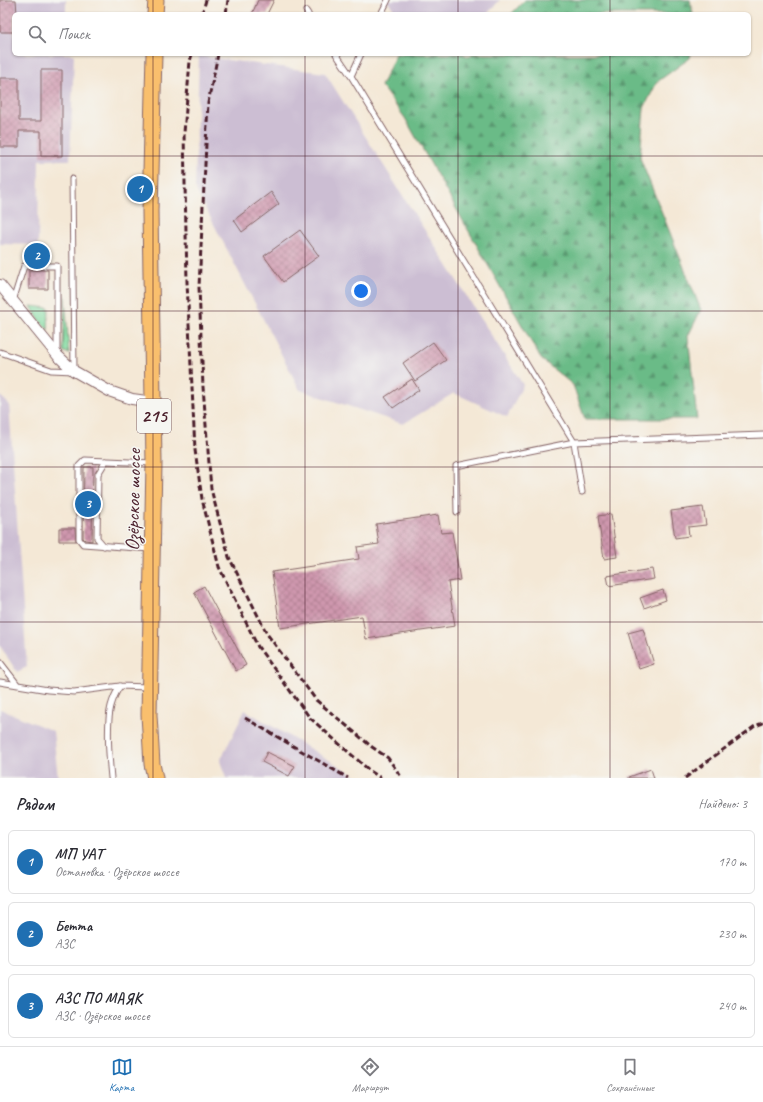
<!DOCTYPE html>
<html lang="ru">
<head>
<meta charset="utf-8">
<style>
  body { margin:0; font-family:Caveat,sans-serif; background:#f2f2f3; color:#2b2b33 }
  .you { position:absolute; left:361px; top:291px; width:14px; height:14px; margin:-10px; border:3px solid #fff; border-radius:50%; background:#1a73e8; box-shadow:0 0 0 6px #1a73e833 }
  .badge { display:grid; place-items:center; width:26px; height:26px; border-radius:50%; background:#1f6fb2; color:#fff; font-size:13px; font-weight:700 }
  .pin { position:absolute; translate:-50% -50%; border:2px solid #fff; box-shadow:0 1px 4px #0006 }
  .list { margin:0; padding:0; list-style:none }
  h2 { display:flex; justify-content:space-between; align-items:center; height:52px; margin:0; padding:0 16px; font-size:17px }
  h2 small { font-size:13px; font-weight:400; color:#7c7c81 }
  .list li { display:grid; grid-template-columns:26px 1fr auto; gap:12px; align-items:center; box-sizing:border-box; height:64px; margin:0 8px 8px; padding:0 8px; border:1px solid #e1e1e2; border-radius:6px }
  .list b { display:block; font-size:15px; white-space:nowrap }
  .list p { margin:0; font-size:13px; white-space:nowrap; color:#7c7c81 }
  .list em { font-size:13px; font-style:normal; color:#7c7c81 }
  .icon { flex:none; width:22px; height:22px; fill:none; stroke:currentColor; stroke-width:2; stroke-linecap:round; stroke-linejoin:round }
  .map { position:relative; flex:none; width:763px; height:778px; overflow:hidden }
  .search { position:absolute; background:#fff; box-shadow:0 1px 3px #0004; left:12px; right:12px; top:12px; height:44px; display:flex; align-items:center; gap:10px; box-sizing:border-box; padding:0 14px; border-radius:6px; color:#7c7c81; font-size:15px }
  .sheet { height:268px; background:#fff }
  nav { display:flex; justify-content:space-around; align-items:center; box-sizing:border-box; height:56px; border-top:1px solid #e1e1e2; background:#fff; font-size:11px; color:#7c7c81 }
  nav a { display:grid; justify-items:center; gap:2px }
  nav .on { color:#1f6fb2 }
  .map>svg:first-child { display:block }
  .industrial { fill:#ccbed3 }
  .green { fill:#83dba1; stroke:#667d66 }
  .forest { fill:url(#forest-firs); stroke:#5a6d59 }
  .building { fill:url(#building-cross-hatch) }
  .lines { fill:none; stroke-linecap:round; stroke-linejoin:round }
  .service-casing { stroke:#866567; stroke-width:7 }
  .minor-casing { stroke:#866567; stroke-width:12 }
  .primary-casing { stroke:#866567; stroke-width:17 }
  .service { stroke:#fff; stroke-width:5 }
  .minor { stroke:#fff; stroke-width:10 }
  .primary { stroke:#f9bf6d; stroke-width:15 }
  .rail { stroke:#4a1f2b; stroke-width:3; stroke-dasharray:6 3; stroke-linecap:butt }
  .grid { fill:none; stroke:#4a1f2b; stroke-width:1; stroke-opacity:0.55 }
  .labels { text-anchor:middle; dominant-baseline:central; stroke-width:3; stroke-linejoin:round; paint-order:stroke }
  .shield { fill:#f6f6f2; stroke:#7e6067; stroke-width:1 }
  .shield-label { font-size:19px; font-weight:bold; fill:#4a1f2b }
  .street-label { font-size:20px; fill:#4a1f2b; stroke:#f6f6f2 }
</style>
</head>
<body>
<div class="map">
<svg width="763" height="778" viewBox="0 0 763 778">
  <defs>
    <pattern id="forest-firs" width="22" height="20" patternUnits="userSpaceOnUse"><rect width="22" height="20" fill="#6abb87"/><path d="M5 1l3.5 6h-7zM16 11l3.5 6h-7z" fill="#59976f"/></pattern>
    <pattern id="building-cross-hatch" width="8" height="8" patternUnits="userSpaceOnUse"><rect width="8" height="8" fill="#cf97ae"/><path d="M0 0l8 8M0 8l8-8" fill="none" stroke="#aa7b8e"/></pattern>
  </defs>
  <rect width="100%" height="100%" fill="#f6f6f2"/>
  <filter id="ink" filterUnits="userSpaceOnUse"><feTurbulence type="fractalNoise" baseFrequency=".025" numOctaves="2"/><feDisplacementMap in="SourceGraphic" scale="8" xChannelSelector="R" yChannelSelector="G"/><feConvolveMatrix kernelMatrix="1 2 1 2 8 2 1 2 1" color-interpolation-filters="sRGB"/></filter>
  <filter id="wash" filterUnits="userSpaceOnUse"><feTurbulence type="fractalNoise" baseFrequency=".012" numOctaves="4" result="noise"/><feDisplacementMap in="SourceGraphic" scale="16" xChannelSelector="R" yChannelSelector="G"/><feGaussianBlur stdDeviation="0.9" result="paint"/><feColorMatrix in="noise" values="0 0 0 0 0 0 0 0 0 0 0 0 0 0 0 0 0 1.4 0 .05"/><feComposite in="paint" operator="in"/></filter>
  <g filter="url(#wash)">
    <rect width="100%" height="100%" fill="#f4e8d6"/>
    <path class="industrial" d="M0,0H66V14H14V54H74L70,160H39L38,245L0,244Z
      M386,0H500L487,14H398Z
      M199,56L325,73L523,385L507,417L454,393L403,424L300,390L195,188Z
      M0,396L9,404L27,667L17,672L0,646Z
      M0,709L53,731L58,778H0Z
      M245,710L359,778H226L220,761Z"/>
    <path class="green" d="M65,295L69,354L63,351Z
      M31,306L49,308L48,330L39,320Z"/>
    <path class="forest" d="M525,0H690L693,14H511Z
      M396,54H463L469,57L472,54H691L690,58L657,82L644,108L640,158L701,310L688,336L697,419H585L573,385L541,359L405,118L381,86Z"/>
    <g id="blocks">
      <path class="building" d="M0,0H16L17,14H14V32H0Z
        M258,0H274L267,14H252Z
        M41,70H62V156H41V131H19V147H0V78H19V121H41Z
        M271,192L279,204L242,232L234,220Z
        M300,230L319,256L283,282L264,256Z
        M29,251H45V262H29Z
        M29,270H48V289H29Z
        M433,342L446,360L415,381L403,363Z
        M412,379L419,390L393,408L385,397Z
        M84,467H93L92,541L85,540L83,538Z
        M703,507L706,525L688,527L689,536L675,538L671,511Z
        M611,514L617,557L604,559L598,516Z
        M438,515L441,533L452,532L460,580L448,582L455,626L366,639L362,616L280,628L272,572L359,559L357,547L379,544L376,524Z
        M59,528H75L76,541H59Z
        M652,569L654,579L609,586L607,576Z
        M204,586L246,665L236,671L194,592Z
        M663,590L666,600L644,608L640,598Z
        M643,629L654,664L639,669L628,633Z
        M267,752L295,766L289,776L262,762Z
        M651,769L654,778H629V777Z"/>
    </g>
  </g>
  <g filter="url(#ink)">
    <use href="#blocks" fill-opacity="0" stroke="#866567" stroke-width="1"/>
    <g class="lines">
      <g class="service-casing">
        <path id="service" d="M306,11L308,14
          M381,14L388,0
          M336,54L351,76
          M361,54L351,76L574,442L763,435
          M13,301L24,266H57V353
          M0,352L51,370L74,371L72,179
          M457,512L456,466L574,442L582,492
          M104,546L97,538L98,474L106,461
          M150,549L83,544L79,539V466L85,460L153,463
          M0,662L17,684
          M0,682L48,690L74,692L120,686L148,687
          M111,778C109,758 106,725 111,706C113,699 116,692 120,686"/>
      </g>
      <g class="minor-casing">
        <path id="minor" d="M0,285L58,356L74,371L109,391L132,399L154,402"/>
      </g>
      <g class="primary-casing">
        <path id="primary" d="M155,14L156,0
          M154,54L150,211L154,463L149,715L152,764L155,778"/>
      </g>
      <use href="#service" class="service"/>
      <use href="#minor" class="minor"/>
      <use href="#primary" class="primary"/>
      <path class="rail" d="M202,14L206,0
        M226,14L228,0
        M192,54L190,61L184,133L187,282L195,450L202,499L219,567L258,647L310,718L370,771L381,778
        M218,54L208,103L199,287L203,387L211,489L229,557L267,634L316,700L372,747L388,758L402,778
        M245,718L348,778
        M685,778L755,726L763,723"/>
    </g>
  </g>
  <path class="grid" d="M153,0V14M305,0V14M458,0V14M610,0V14M153,54V778M305,54V778M458,54V778M610,54V778M0,156H763M0,311H763M0,467H763M0,622H763"/>
  <g class="labels">
    <rect class="shield" x="137" y="399" width="34" height="34" rx="3"/>
    <g class="shield-label">
      <text x="154" y="416">215</text>
    </g>
    <g class="street-label">
      <text transform="translate(133 500) rotate(-89)">Озёрское шоссе</text>
    </g>
  </g>
</svg>
<div class="you"></div>
<div class="pin badge" style="left:140px;top:189px">1</div>
<div class="pin badge" style="left:37px;top:256px">2</div>
<div class="pin badge" style="left:88px;top:504px">3</div>
<div class="search"><svg class="icon" aria-label="search" viewBox="0 0 24 24"><circle cx="10" cy="10" r="6"/><path d="M15 15l6 6"/></svg>Поиск</div>
</div>
<section class="sheet">
<h2>Рядом<small>Найдено: 3</small></h2>
<ul class="list">
<li><span class="badge">1</span><div><b>МП УАТ</b><p>Остановка · Озёрское шоссе</p></div><em>170 m</em></li>
<li><span class="badge">2</span><div><b>Бетта</b><p>АЗС</p></div><em>230 m</em></li>
<li><span class="badge">3</span><div><b>АЗС ПО МАЯК</b><p>АЗС · Озёрское шоссе</p></div><em>240 m</em></li>
</ul>
</section>
<nav>
<a class="on"><svg class="icon" aria-label="map" viewBox="0 0 24 24"><path d="M3 6l6-2 6 2 6-2v14l-6 2-6-2-6 2zM9 4v14M15 6v14"/></svg>Карта</a>
<a><svg class="icon" aria-label="directions" viewBox="0 0 24 24"><path d="M12 3l9 9-9 9-9-9zM9 14v-3h6M13 9l2 2-2 2"/></svg>Маршрут</a>
<a><svg class="icon" aria-label="saved" viewBox="0 0 24 24"><path d="M7 4h10v16l-5-4-5 4z"/></svg>Сохранённые</a>
</nav>
</body>
</html>
